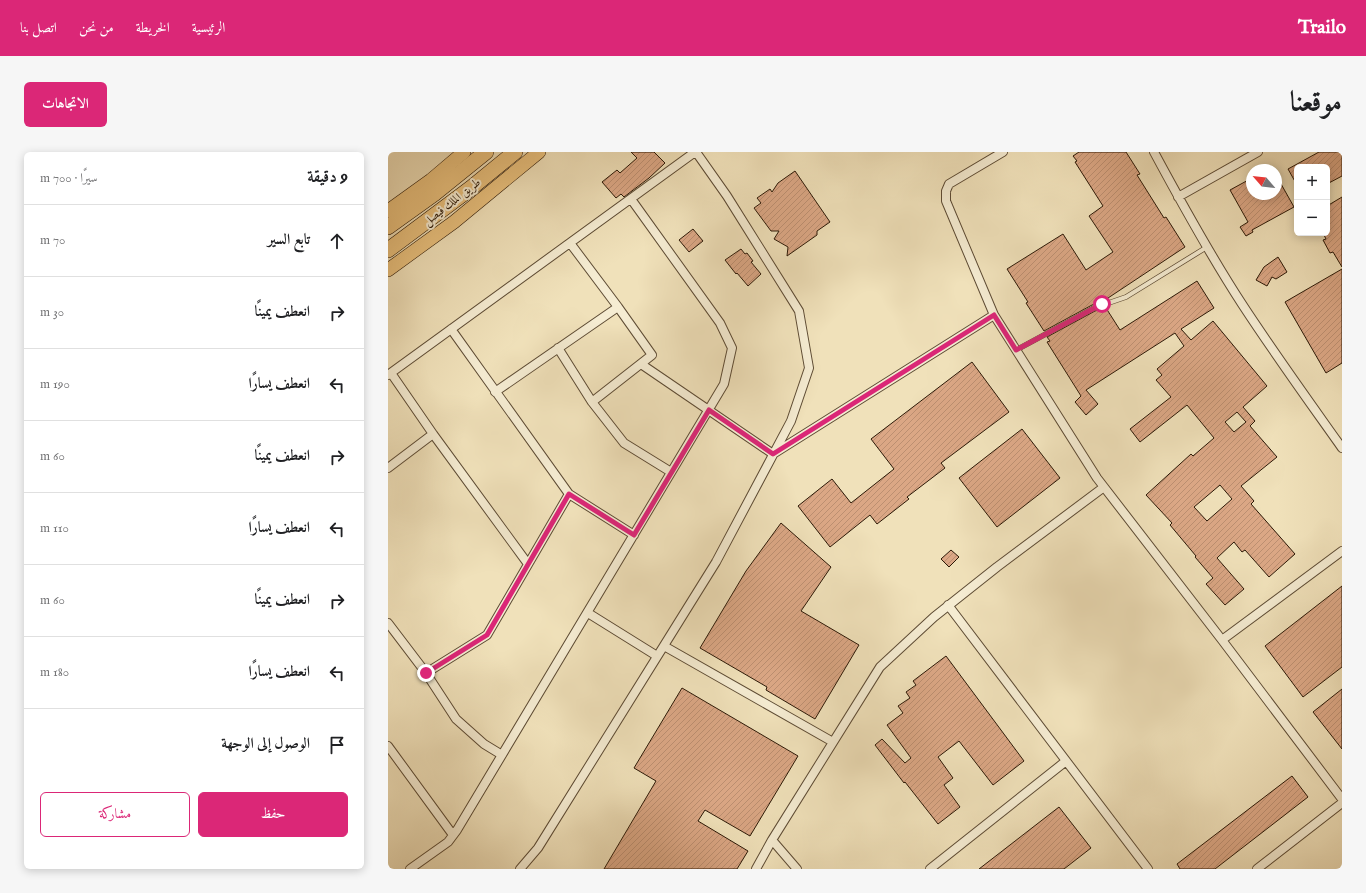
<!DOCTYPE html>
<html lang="ar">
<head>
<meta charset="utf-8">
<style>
  body { margin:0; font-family:"IM FELL English",Amiri,serif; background:#f6f6f6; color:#202124; direction:rtl }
  .controls { position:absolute; right:12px; top:12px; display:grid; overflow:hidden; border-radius:6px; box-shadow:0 2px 10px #0003 }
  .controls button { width:36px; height:36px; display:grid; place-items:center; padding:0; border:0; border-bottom:1px solid #e0e0e0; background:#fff; color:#202124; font:20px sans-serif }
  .compass { position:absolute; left:858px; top:12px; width:36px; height:36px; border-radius:50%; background:#fff; box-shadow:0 2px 10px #0003; rotate:298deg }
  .stop { position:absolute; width:12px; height:12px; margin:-9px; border:3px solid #db2777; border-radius:50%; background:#fff }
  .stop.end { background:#db2777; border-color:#fff; box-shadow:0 1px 4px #0008 }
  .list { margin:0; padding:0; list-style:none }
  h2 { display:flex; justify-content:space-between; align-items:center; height:52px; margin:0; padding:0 16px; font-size:17px }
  h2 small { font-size:13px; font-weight:400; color:#757577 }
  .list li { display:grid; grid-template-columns:26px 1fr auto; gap:12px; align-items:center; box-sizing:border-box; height:72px; padding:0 16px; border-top:1px solid #e0e0e0 }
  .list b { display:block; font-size:15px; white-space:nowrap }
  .list em { font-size:13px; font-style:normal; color:#757577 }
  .actions { display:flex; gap:8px; padding:12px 16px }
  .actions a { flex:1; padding:9px 0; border:1px solid #db2777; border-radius:6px; text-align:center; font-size:14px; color:#db2777 }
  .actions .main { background:#db2777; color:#fff }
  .icon { flex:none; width:22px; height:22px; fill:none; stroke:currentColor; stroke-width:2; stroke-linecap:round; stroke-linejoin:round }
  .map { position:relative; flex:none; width:954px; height:717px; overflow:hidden; direction:ltr; border-radius:6px }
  header { display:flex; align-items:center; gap:24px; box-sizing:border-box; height:56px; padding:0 20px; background:#db2777; color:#fff }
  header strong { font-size:19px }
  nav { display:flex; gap:22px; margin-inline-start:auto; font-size:14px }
  .intro { display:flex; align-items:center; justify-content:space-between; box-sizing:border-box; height:96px; padding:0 24px }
  h1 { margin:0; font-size:28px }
  .button { padding:10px 18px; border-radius:6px; background:#db2777; color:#fff; font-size:14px; font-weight:700 }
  main { display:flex; gap:24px; padding:0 24px }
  aside { flex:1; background:#fff; border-radius:6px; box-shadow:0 2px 10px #0003 }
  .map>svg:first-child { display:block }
  .building { fill:url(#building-hatch); stroke:#2c1907; fill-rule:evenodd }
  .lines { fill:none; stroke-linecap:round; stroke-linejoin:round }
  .lane-casing { stroke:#5d4b34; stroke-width:5.5 }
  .street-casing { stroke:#5d4b34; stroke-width:10 }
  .primary-casing { stroke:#2c1907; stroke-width:14 }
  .highway-casing { stroke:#2c1907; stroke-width:16 }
  .lane { stroke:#f5ecd2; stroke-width:4 }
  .street { stroke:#f5ecd2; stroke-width:8 }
  .primary { stroke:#e8c07d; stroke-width:13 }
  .highway { stroke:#e8c07d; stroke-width:15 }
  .route { stroke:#db2777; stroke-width:5 }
  .labels { text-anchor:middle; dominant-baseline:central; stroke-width:4; stroke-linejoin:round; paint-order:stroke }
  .street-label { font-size:12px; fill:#2c1907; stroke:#f5ecd2 }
</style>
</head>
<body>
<header>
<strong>Trailo</strong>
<nav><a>الرئيسية</a><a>الخريطة</a><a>من نحن</a><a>اتصل بنا</a></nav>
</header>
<div class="intro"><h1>موقعنا</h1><a class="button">الاتجاهات</a></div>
<main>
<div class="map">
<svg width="954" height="717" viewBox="0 0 954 717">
  <defs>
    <pattern id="building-hatch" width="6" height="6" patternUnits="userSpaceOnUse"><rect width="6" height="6" fill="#dba785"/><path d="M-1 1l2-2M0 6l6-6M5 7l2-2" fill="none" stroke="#bc8f71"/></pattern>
  </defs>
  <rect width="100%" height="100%" fill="#f0e1ba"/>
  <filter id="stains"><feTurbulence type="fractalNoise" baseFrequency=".005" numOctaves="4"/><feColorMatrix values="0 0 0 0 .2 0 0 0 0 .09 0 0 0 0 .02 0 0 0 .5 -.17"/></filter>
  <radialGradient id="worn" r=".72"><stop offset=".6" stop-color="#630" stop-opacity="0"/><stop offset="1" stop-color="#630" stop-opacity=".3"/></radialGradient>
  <path class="building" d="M243,0H266L277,11L261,26L236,45L233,42L228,46L214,30L229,18L232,21L249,6Z
    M691,0H738L752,22L749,23L776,66L778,65L797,95L714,150L704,153L656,179L638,151L640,150L619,117L675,82L698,118L725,100L701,64L715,54L687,10L689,9L685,4Z
    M931,0H954V24L939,32V15H909V33L900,17Z
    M407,19L442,70L429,79V83L399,104L400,95L386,87L391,79H383L366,56L373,51L369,46L382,37L384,40L390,31Z
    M888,23L906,55L864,78L865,80L858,84L852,75L860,70L842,38L864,26V42H888Z
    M954,45V115L945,100L942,101L935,88L938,87L935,81H939V54Z
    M305,77L315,89L301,100L291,88Z
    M353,97L357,102L359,101L365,109L363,110L373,122L360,134L349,121L348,122L337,108Z
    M890,105L899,120L888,127L884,125L879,134L868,128L876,115Z
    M954,117V211L938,221L897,150Z
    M809,129L826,156L793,177L803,188L825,169L879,234L855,255L867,269L862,274L889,305L853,334L866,349L863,352L907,402L881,425L857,398L854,400L846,390L829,406L856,437L837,453L818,432L825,426L807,405L808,404L782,373L784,371L758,343L803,302L805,304L826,286L799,253L752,290L742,277L783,245L768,228L774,223L769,217L796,194L787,181L698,238L710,252L698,263L687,250L693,244L659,190L662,189L659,185L707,159L718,156L732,178ZM849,260L858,270L846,280L837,270ZM832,333L844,347L819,369L806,355Z
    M584,210L621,260L553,311L557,316L519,345L521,347L489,372L482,363L442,395L410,354L444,327L463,351L506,317L483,287Z
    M634,277L672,326L609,375L571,326Z
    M393,371L443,415L413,459L471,493L427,567L378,538L379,535L312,496L358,419Z
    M563,398L571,405L561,415L553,407Z
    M954,434V515L915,545L877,494Z
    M558,504L636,609L605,633L571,589L550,605L565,626L556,633L572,655L550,672L517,630L516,631L487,593L494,587L517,611L523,606L499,573L515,561L510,554L522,546L518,540L528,533L525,529Z
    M294,536L410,604L362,684L317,658L310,669L360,699L349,717H216L268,629L246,616Z
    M954,537V597L925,560Z
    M904,624L920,645L827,717H792L789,712Z
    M671,655L703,696L676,717H591Z"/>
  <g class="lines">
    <g class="lane-casing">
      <path id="lane" d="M628,198L706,156L738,145L819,95"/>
    </g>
    <g class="street-casing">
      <path id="street" d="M766,0C794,52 822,103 854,152C886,201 920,248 954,296
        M790,45L870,0
        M182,91L230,155L264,203L204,250
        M606,163L709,326L834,488L954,647
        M63,177L181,342L246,383
        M170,196L204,250L236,291L283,320
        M253,212L385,302L606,163L558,49V39L561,32L615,0
        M3,221L45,282L140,412
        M0,223L307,0
        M107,240L230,155
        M0,316L45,282
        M560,453L760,717
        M200,461L269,504
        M0,471L38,521L68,567L96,592L114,603
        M834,488L954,399
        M276,494L445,590
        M38,521L99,483L181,342
        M0,594L65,683
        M384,688L409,717
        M22,717L60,690L69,678L336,232L344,196L332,171L243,47
        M132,717L150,696L328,410L403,269L421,216L411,159L339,44L308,0
        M368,717L384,688L492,515L546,465L609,415L716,335
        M542,717L678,609
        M869,717L954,651"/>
    </g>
    <g class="primary-casing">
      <path id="primary" d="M0,59L43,28L76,0
        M0,118L66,70L151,0"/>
    </g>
    <g class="highway-casing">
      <path id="highway" d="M0,75L46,42L98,0
        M0,98L83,36L127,0"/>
    </g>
    <use href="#lane" class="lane"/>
    <use href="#street" class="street"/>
    <use href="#primary" class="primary"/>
    <use href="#highway" class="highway"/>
  </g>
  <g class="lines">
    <path class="route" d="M38,521L99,483L181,342L246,383L321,258L385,302L606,163L628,198L714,152"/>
  </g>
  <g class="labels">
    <g class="street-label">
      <text transform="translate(64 50) rotate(-38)">طريق الملك فيصل</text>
    </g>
  </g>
  <rect width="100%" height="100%" filter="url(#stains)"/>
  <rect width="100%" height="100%" fill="url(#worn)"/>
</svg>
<div class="controls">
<button>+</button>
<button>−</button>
</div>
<svg class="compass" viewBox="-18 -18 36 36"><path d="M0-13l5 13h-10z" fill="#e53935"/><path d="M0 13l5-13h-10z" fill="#757577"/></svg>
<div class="stop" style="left:714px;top:152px"></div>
<div class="stop end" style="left:38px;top:521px"></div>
</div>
<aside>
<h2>9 دقيقة<small>سيرًا · 700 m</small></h2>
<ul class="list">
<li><svg class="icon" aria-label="ahead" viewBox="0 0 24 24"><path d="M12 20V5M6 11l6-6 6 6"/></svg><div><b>تابع السير</b></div><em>70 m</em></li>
<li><svg class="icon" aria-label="right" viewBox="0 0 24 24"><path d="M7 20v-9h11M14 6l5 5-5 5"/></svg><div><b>انعطف يمينًا</b></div><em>30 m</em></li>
<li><svg class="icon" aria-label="left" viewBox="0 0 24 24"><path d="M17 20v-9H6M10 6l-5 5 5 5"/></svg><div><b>انعطف يسارًا</b></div><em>190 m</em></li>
<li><svg class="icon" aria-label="right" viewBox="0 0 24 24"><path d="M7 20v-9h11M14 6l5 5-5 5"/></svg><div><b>انعطف يمينًا</b></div><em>60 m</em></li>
<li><svg class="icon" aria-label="left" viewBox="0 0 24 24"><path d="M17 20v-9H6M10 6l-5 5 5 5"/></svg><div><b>انعطف يسارًا</b></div><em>110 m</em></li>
<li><svg class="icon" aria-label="right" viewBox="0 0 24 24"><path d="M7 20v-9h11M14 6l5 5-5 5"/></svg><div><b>انعطف يمينًا</b></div><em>60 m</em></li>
<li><svg class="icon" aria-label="left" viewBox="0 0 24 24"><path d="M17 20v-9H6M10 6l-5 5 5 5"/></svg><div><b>انعطف يسارًا</b></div><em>180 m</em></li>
<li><svg class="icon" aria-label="arrive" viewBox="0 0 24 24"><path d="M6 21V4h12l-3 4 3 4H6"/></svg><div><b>الوصول إلى الوجهة</b></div></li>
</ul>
<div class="actions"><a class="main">حفظ</a><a>مشاركة</a></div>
</aside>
</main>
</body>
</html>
